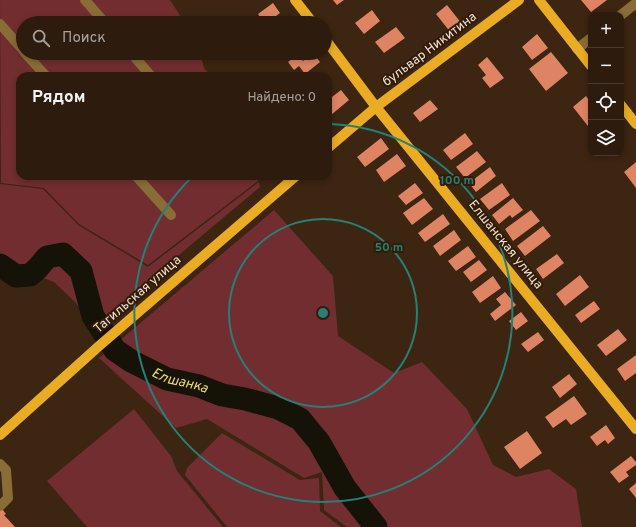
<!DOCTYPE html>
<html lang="ru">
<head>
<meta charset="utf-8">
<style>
  body { margin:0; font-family:Overpass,sans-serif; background:#39291b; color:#f1f3f6 }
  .controls { position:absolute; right:12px; top:12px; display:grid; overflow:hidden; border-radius:8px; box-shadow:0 2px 6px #0003 }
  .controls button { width:36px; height:36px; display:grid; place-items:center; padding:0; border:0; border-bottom:1px solid #483a2e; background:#2d1c0d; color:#f1f3f6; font:20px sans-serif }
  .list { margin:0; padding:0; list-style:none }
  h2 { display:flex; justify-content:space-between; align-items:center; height:52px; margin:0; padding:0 16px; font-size:17px }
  h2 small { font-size:13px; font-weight:400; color:#a7a19d }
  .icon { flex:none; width:22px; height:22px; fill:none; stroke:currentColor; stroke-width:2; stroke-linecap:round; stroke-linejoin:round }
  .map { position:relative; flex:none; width:636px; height:527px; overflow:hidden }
  .search { position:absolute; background:#2d1c0d; box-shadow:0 2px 6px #0003; left:16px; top:16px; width:316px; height:44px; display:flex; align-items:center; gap:10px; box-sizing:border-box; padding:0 14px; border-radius:22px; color:#a7a19d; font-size:15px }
  .panel { position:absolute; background:#2d1c0d; box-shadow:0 2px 6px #0003; left:16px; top:72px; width:316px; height:108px; border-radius:12px }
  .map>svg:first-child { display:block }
  .green { fill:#722d30 }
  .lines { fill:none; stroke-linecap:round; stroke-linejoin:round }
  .river { stroke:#151307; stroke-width:23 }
  .building { fill:#de8463 }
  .minor { stroke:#8a6c36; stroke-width:10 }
  .major { stroke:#e9ac22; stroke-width:10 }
  .ring { fill:none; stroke:#258078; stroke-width:2 }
  .labels { text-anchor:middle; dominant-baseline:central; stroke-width:4; stroke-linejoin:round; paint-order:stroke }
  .street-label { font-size:13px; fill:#eedfd2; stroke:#321b07 }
  .water-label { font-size:14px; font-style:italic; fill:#f0de5a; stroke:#321b07 }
  .centre { fill:#258078; stroke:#321b07; stroke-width:2 }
  .ring-label { font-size:12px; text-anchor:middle; font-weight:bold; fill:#258078; stroke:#321b07; stroke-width:4; stroke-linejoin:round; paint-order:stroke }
</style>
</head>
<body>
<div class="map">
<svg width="636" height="527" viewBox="0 0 636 527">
  <rect width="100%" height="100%" fill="#3c2511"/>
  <path class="green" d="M0,0H170L185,23H23V53H200L204,68L211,76H20V176H258V181L148,265L79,224L44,188L1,183Z
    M259,182L260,187L93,327L76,303L54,282L18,268L0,277V184L43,189L78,225L148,267Z
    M274,210L333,276L338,336L394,373L422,362L467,409L493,465L516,477L549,469L576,489L582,527H347L324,510L322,472L304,478L207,419L176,428L99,358Z
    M134,409L171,456L177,471L223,527H87L47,481Z
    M222,433L300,480L319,478L320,511L341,527H227L185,475L187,468Z"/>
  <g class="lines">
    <path class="river" id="s1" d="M0,265L16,276L30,275L38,268L47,257L63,254L81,271L93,316L115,350L131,361L167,379L199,386L222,395L245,399L278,408L300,419L319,442L345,488L376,527"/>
  </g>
  <path class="building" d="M333,0H344L337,5Z
    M581,0H607L591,12Z
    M273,3L280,13L267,23H264L258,14Z
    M447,5L462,24L451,33L436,14Z
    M372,10L380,21L364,34L355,23Z
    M396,27L405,38L384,53L375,42Z
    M537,34L548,48L532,60L522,47Z
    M551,52L568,73L546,91L529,69Z
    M289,53H305L300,57L303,61L313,53L320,62L305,74L299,66L294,70L288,62L293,58Z
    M487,57L504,78L490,88L482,78L486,75L478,65Z
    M341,90L349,100L331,115L328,111V100Z
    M586,96L591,103V130L573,107Z
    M430,100L438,109L420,122L413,113Z
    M465,133L473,144L451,160L443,150Z
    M381,138L389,149L365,167L357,157Z
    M477,151L486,162L465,178L456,167Z
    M397,154L406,166L384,182L376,170Z
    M636,162V188L624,172Z
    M490,167L496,176L476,192L469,183Z
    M415,183L423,193L406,205L398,196Z
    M502,183L510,195L489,210L480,199Z
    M424,198L433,209L412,225L403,213Z
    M513,198L523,210L512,218L510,215L499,224L492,215Z
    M531,210L540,221L513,241L505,229Z
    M443,214L450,224L425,242L418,233Z
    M543,226L551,236L525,256L517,246Z
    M454,230L461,240L440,256L433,246Z
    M468,246L476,257L456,271L448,261Z
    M557,254L564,263L543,279L536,269Z
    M479,260L487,270L471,282L463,272Z
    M580,275L589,287L565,306L556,294Z
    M493,276L501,288L480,303L472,292Z
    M505,292L516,305L495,321L490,314L501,305L496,299Z
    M594,301L600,309L581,323L575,315Z
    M521,312L528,321L516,330L509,321Z
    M618,329L627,340L606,356L597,345Z
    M538,332L544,340L528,352L521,344Z
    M636,355V373L625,381L617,369Z
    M569,374L577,384L560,398L552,387Z
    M574,396L587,414L571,425L566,419L553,428L545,417Z
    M606,425L615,438L608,444L605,440L597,446L590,437Z
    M527,431L542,453L520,469L504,447Z
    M631,456L636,462V465L626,472L629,476L619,483L610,472Z
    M636,483V498L629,489Z
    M0,506L6,514L4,515L15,527H0Z"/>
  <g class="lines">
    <path class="minor" d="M85,0L105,23
      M621,15L636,3
      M0,24L23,50
      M577,49L591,38
      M25,53L46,76
      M131,53L151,76
      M136,176L171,215
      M0,464L6,470L8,498L0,506"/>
    <path class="major" d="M295,0L313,23
      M539,0L591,66
      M325,39L376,107L636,429
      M621,105L636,124
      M328,148L376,107L519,0
      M0,435L99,346L296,176"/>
  </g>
  <g class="ring">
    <circle cx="323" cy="313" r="94"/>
    <path d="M330 124A189 189 0 1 1 192 177"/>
  </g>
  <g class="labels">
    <g class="street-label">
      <text transform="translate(430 50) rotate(-37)">бульвар Никитина</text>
      <text transform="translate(505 245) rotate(51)">Елшанская улица</text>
      <text transform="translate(138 295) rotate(-41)">Тагильская улица</text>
    </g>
    <g class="water-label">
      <text stroke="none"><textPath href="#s1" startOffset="259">Елшанка</textPath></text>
    </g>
  </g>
  <circle cx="323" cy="313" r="6" class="centre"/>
  <g class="ring-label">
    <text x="457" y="184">100 m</text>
    <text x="389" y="251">50 m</text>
  </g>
</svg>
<div class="controls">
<button>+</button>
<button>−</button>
<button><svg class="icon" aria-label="locate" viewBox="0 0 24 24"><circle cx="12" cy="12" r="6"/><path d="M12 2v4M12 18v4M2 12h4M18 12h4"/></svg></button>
<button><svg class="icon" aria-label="layers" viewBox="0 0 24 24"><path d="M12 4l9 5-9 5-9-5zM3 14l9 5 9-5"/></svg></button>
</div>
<div class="search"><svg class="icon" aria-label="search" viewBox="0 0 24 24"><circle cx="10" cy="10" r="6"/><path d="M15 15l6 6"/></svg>Поиск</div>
<section class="panel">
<h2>Рядом<small>Найдено: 0</small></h2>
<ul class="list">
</ul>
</section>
</div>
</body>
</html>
